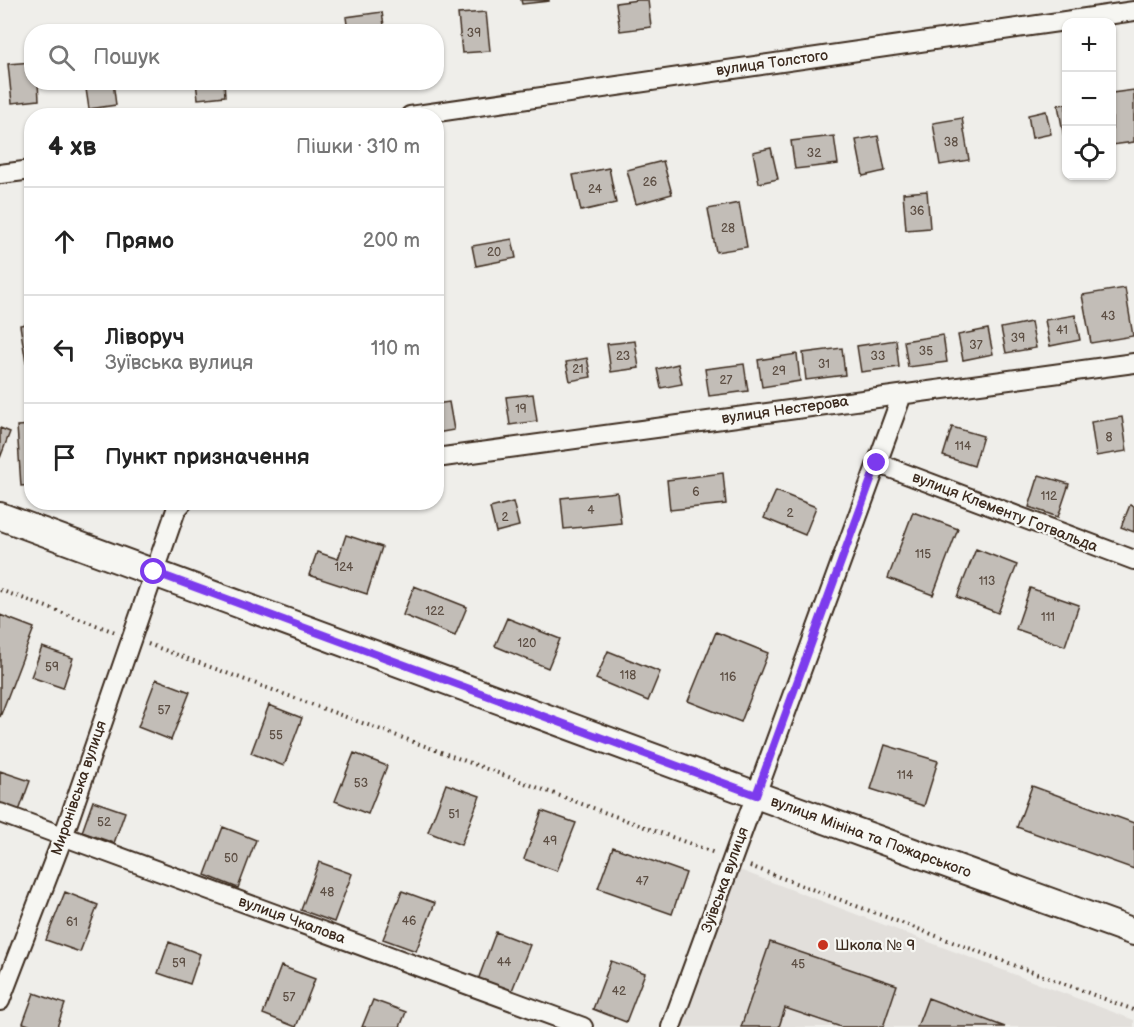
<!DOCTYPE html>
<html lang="uk">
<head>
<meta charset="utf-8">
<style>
  body { margin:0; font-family:"Balsamiq Sans",sans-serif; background:#f2f2f2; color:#222 }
  .controls { position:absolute; right:18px; top:18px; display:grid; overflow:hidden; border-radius:12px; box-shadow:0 2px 4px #0004 }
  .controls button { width:54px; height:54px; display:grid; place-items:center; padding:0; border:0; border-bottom:2px solid #e0e0e0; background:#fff; color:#222; font:30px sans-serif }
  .stop { position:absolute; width:18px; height:18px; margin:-14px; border:4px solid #7c3aed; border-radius:50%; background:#fff }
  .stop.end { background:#7c3aed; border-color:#fff; box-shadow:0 2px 6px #0008 }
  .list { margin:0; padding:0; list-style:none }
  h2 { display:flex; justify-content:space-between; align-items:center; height:78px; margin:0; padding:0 24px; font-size:26px }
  h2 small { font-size:20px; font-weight:400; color:#767676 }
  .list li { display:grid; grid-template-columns:39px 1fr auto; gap:18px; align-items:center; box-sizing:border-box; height:108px; padding:0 24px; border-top:2px solid #e0e0e0 }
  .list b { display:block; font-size:22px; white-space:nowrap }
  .list p { margin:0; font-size:20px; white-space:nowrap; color:#767676 }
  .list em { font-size:20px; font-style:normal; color:#767676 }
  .icon { flex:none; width:33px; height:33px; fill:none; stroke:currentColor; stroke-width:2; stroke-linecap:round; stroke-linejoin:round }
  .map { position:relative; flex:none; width:1134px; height:1027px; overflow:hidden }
  .search { position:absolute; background:#fff; box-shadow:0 2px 4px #0004; left:24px; top:24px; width:420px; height:66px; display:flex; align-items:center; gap:15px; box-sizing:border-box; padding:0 21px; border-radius:24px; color:#767676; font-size:22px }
  .panel { position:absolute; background:#fff; box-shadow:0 2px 4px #0004; left:24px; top:108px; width:420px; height:402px; border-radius:24px }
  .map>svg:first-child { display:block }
  .built { fill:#e2dfdb }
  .building { fill:#c2bdb7; stroke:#3b2a1e; stroke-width:1.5 }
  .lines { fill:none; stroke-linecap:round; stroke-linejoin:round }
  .street-casing { stroke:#3b2a1e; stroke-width:22 }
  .secondary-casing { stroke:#3b2a1e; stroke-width:30 }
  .path { stroke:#3b2a1e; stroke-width:4; stroke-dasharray:1.5 4.5; stroke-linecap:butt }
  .street { stroke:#f6f6f2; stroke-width:18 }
  .secondary { stroke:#f6f6f2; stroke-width:26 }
  .route { stroke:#7c3aed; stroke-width:8 }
  .poi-dot { fill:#c8321e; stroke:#f6f6f2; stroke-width:2 }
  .labels { text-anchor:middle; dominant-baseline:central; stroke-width:4.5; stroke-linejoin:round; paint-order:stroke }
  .number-label { font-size:12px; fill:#5d4f44 }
  .street-label { font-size:15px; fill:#3b2a1e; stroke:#f6f6f2 }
  .poi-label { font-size:15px; fill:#3b2a1e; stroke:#f6f6f2; text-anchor:start }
</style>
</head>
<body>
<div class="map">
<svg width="1134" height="1027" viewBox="0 0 1134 1027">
  <rect width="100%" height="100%" fill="#efeeea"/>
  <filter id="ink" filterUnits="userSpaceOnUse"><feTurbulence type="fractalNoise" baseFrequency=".0167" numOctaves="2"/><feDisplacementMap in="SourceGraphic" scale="12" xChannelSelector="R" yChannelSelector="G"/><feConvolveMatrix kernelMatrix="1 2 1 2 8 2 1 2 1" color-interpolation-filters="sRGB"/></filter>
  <g filter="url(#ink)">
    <path class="built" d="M737,869L1134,1020V1027H680Z"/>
    <path class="building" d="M521,0H549V1L522,4Z
      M638,0H648L651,27L620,31L616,3Z
      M382,12L385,32H348L346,17Z
      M486,12L490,51L462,53L458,14Z
      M32,62V82H38L39,100L12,103L8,64Z
      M85,82H113L116,105L89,109Z
      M196,82H224L225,96L198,99Z
      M1134,90V142L1112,145V93Z
      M1066,104V148L1058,105Z
      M1046,111L1051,134L1032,138L1028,115Z
      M962,118L969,160L940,165L933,123Z
      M834,136L838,164L795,169L791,141Z
      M878,136L885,171L863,176L856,140Z
      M771,148L778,179L759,183L753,152Z
      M663,161L672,194L636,204L627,170Z
      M609,168L616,203L581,211L573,175Z
      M927,191L930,228L906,230L903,193Z
      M739,203L747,247L716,252L708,209Z
      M512,239L516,258L476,266L472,246Z
      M1125,288L1133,336L1091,343L1082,295Z
      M1075,315L1080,340L1050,346L1045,320Z
      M1031,322L1036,348L1006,353L1001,328Z
      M32,323V362L26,363L20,325Z
      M988,329L993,354L963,360L958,335Z
      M943,335L947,362L908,367L904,341Z
      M896,340L899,367L861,372L857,346Z
      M635,341L639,368L611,372L607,344Z
      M842,348L845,375L806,380L803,353Z
      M797,354L800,381L762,387L758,360Z
      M587,358L591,377L570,381L566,362Z
      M678,364L682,384L661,388L657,369Z
      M744,364L748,391L709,396L705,369Z
      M533,394L537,421L510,425L506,397Z
      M449,402L454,430L436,433V404Z
      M1122,417L1127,451L1096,456L1091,422Z
      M32,425V485L21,486L17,426Z
      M952,427L983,436L974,466L943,456Z
      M0,428L10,432L0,458Z
      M723,473L726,504L670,510L667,480Z
      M1039,475L1069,484L1058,517L1029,507Z
      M776,491L816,507L805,535L764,518Z
      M617,492L621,523L564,529L561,498Z
      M513,502L519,526L496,532L490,508Z
      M1130,505L1134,506V532L1121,527Z
      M913,512L958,529L933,595L888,578Z
      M346,535L382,547L367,594L309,575L317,552L338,559Z
      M976,549L1017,565L998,613L957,597Z
      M414,586L467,607L455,636L403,615Z
      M1030,588L1079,605L1065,646L1016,629Z
      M0,615L34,628L0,717Z
      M507,618L560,639L548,668L495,646Z
      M716,632L768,653L741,722L688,701Z
      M42,647L73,658L63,688L31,677Z
      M608,651L660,672L648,701L596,679Z
      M156,679L190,692L171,740L138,727Z
      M269,705L302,718L284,766L251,753Z
      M885,745L938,761L924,806L871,789Z
      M354,753L387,766L368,814L335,801Z
      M0,771L30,781L19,811L0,805Z
      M446,784L480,796L461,845L428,832Z
      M1032,786L1134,823V869L1017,827Z
      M93,801L125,812L114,843L82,832Z
      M542,811L576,823L557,871L524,859Z
      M223,827L256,840L238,888L205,875Z
      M613,847L686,873L672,914L598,888Z
      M319,862L352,874L334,922L301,910Z
      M402,891L435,903L416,951L383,939Z
      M65,892L98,905L80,952L46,940Z
      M496,932L530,945L511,993L478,980Z
      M169,942L200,954L190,984L158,973Z
      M770,942L897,985L883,1027H841L785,1008L779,1027H741Z
      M611,961L645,973L626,1022L593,1009Z
      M281,966L315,979L296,1027L263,1014Z
      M34,993L65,1004L57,1027H35L23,1023Z
      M928,998L1005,1027H917Z
      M373,1000L406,1012L400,1027H362Z"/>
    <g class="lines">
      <g class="street-casing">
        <path id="street" d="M410,116L1134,11
          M0,174L32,170
          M436,458L1134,363
          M877,463L1134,560
          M0,813L583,1027
          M0,1001L63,837L176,510L183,502
          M671,1027L902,395"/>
      </g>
      <g class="secondary-casing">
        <path id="secondary" d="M0,516L756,795L1134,932"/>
      </g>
      <path class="path" d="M0,590L115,632
        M148,644L715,853
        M750,866L1134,1010"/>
      <use href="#street" class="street"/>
      <use href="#secondary" class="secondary"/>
    </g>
  </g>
  <g class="lines" filter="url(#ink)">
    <path class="route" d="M154,572L756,795L877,463"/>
  </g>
  <circle class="poi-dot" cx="823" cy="945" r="6"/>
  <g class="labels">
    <g class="number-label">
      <text x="474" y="33">39</text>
      <text x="951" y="142">38</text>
      <text x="814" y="153">32</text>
      <text x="650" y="182">26</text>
      <text x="595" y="189">24</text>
      <text x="917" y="211">36</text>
      <text x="728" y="228">28</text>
      <text x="494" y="252">20</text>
      <text x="1108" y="316">43</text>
      <text x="1062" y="330">41</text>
      <text x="1018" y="338">39</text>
      <text x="976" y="345">37</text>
      <text x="926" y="351">35</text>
      <text x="623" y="356">23</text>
      <text x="878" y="356">33</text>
      <text x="824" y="364">31</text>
      <text x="578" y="369">21</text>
      <text x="779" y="371">29</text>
      <text x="726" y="380">27</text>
      <text x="521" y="409">19</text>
      <text x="1109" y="437">8</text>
      <text x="963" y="446">114</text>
      <text x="696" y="492">6</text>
      <text x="1049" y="496">112</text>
      <text x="591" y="510">4</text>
      <text x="790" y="513">2</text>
      <text x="505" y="517">2</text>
      <text x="923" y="554">115</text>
      <text x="344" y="567">124</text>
      <text x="987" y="581">113</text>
      <text x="435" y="611">122</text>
      <text x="1048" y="617">111</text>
      <text x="527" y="643">120</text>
      <text x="52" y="667">59</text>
      <text x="628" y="675">118</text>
      <text x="728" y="677">116</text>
      <text x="164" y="710">57</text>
      <text x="276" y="735">55</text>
      <text x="905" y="775">114</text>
      <text x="361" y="783">53</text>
      <text x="454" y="814">51</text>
      <text x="104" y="822">52</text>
      <text x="550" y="841">49</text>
      <text x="231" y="858">50</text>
      <text x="642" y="881">47</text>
      <text x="327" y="892">48</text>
      <text x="409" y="921">46</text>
      <text x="72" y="922">61</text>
      <text x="504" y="962">44</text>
      <text x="179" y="963">59</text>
      <text x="798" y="964">45</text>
      <text x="619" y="991">42</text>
      <text x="289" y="997">57</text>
    </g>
    <g class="street-label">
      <text transform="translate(772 63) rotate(-8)">вулиця Толстого</text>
      <text transform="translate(785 410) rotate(-8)">вулиця Нестерова</text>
      <text transform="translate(1005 512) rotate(21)">вулиця Клементу Готвальда</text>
      <text transform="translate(79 788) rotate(-71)">Миронівська вулиця</text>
      <text transform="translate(871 837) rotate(20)">вулиця Мініна та Пожарського</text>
      <text transform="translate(725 880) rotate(-70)">Зуївська вулиця</text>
      <text transform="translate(292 920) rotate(20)">вулиця Чкалова</text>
    </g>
    <g class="poi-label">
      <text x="835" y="945">Школа № 9</text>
    </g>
  </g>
</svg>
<div class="controls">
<button>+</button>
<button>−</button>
<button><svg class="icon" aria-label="locate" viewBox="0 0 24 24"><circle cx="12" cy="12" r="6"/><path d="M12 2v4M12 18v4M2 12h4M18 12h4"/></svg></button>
</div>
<div class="stop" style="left:154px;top:572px"></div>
<div class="stop end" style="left:877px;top:463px"></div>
<div class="search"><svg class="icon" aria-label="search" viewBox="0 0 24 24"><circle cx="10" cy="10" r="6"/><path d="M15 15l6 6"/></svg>Пошук</div>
<section class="panel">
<h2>4 хв<small>Пішки · 310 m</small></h2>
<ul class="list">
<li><svg class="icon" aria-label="ahead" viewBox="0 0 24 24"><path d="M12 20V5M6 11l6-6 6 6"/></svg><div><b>Прямо</b></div><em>200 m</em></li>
<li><svg class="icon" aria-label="left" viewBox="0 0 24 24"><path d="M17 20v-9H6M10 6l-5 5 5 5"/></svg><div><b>Ліворуч</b><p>Зуївська вулиця</p></div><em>110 m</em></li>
<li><svg class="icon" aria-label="arrive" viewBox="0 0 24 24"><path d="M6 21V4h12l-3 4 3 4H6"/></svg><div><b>Пункт призначення</b></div></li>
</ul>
</section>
</div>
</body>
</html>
